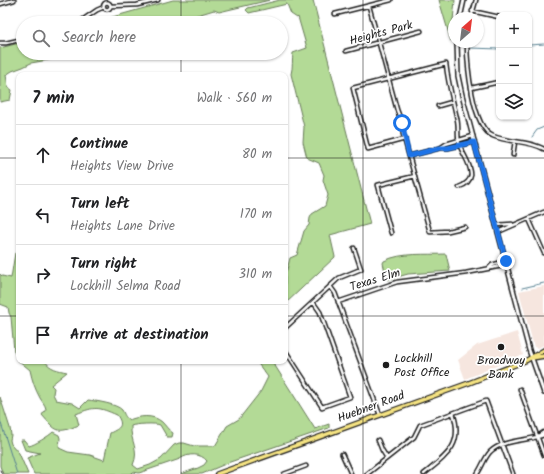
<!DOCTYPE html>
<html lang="en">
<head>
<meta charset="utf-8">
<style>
  body { margin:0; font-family:Kalam,sans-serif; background:#f2f2f2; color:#202124 }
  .controls { position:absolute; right:12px; top:12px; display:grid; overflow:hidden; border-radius:8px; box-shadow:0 1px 3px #0004 }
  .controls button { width:36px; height:36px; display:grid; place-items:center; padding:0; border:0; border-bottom:1px solid #e0e0e0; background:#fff; color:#202124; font:20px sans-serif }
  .compass { position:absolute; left:448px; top:12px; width:36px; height:36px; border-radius:50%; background:#fff; box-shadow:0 1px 3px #0004; rotate:28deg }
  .stop { position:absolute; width:12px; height:12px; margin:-9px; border:3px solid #1a73e8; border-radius:50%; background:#fff }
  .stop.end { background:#1a73e8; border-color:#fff; box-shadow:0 1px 4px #0008 }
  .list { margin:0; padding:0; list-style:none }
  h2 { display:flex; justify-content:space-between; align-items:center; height:52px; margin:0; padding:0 16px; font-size:17px }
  h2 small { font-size:13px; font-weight:400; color:#757577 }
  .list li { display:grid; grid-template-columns:26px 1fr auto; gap:12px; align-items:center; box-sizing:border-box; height:60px; padding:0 16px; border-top:1px solid #e0e0e0 }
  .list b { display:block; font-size:15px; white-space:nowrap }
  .list p { margin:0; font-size:13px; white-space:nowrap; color:#757577 }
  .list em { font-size:13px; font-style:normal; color:#757577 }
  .icon { flex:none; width:22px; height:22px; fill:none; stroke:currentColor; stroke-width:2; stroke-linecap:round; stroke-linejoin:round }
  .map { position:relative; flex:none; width:544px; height:474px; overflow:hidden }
  .search { position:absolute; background:#fff; box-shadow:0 1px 3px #0004; left:16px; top:16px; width:272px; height:44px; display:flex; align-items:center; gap:10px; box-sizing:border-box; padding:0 14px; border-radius:22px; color:#757577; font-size:15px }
  .panel { position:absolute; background:#fff; box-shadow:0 1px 3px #0004; left:16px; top:72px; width:272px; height:292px; border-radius:8px }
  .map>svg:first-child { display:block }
  .built { fill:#f6e6df }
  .green { fill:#b3da96; stroke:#687b59 }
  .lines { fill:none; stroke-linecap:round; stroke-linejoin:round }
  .stream { stroke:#578091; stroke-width:1 }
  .minor-casing { stroke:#1c1c1c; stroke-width:5.5 }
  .secondary-casing { stroke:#1c1c1c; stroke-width:6 }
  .primary-casing { stroke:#1c1c1c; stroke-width:6 }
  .minor { stroke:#fff; stroke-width:2.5 }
  .secondary { stroke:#fff; stroke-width:3 }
  .primary { stroke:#f5e382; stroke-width:3.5 }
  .rail { stroke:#1c1c1c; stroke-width:1 }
  .route { stroke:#1a73e8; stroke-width:5 }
  .grid { fill:none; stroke:#1c1c1c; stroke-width:1; stroke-opacity:0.55 }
  .poi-dot { fill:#1c1c1c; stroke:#fff; stroke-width:1.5 }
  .labels { text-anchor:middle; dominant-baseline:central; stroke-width:3.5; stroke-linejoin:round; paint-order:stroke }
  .street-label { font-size:12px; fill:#1c1c1c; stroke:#fff }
  .poi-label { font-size:12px; fill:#1c1c1c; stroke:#fff; text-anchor:start }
</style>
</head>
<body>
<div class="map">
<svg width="544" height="474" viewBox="0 0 544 474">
  <rect width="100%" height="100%" fill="#fff"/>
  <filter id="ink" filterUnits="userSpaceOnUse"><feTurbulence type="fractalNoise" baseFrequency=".025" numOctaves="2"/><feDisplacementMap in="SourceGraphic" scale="8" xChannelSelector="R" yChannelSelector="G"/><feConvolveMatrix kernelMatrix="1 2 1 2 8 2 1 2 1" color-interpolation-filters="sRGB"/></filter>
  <g filter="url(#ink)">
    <path class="built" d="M544,286V345L538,348L534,347L519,291Z
      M517,332L523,355L465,379L458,360L477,345Z"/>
    <path class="green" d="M173,0H270L219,12L214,10L171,23H91Z
      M280,0H313L370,224L330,235L335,257L285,304V272L287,270L290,258L297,255L304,231L309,225L310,218L312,214L325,206L328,195L323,180L324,175L319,163L307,158L303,142L304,127L291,74C293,67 292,60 293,53L307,48L298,17L297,18L291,14L287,4L249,13L246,10L248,8Z
      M439,0H455L451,41Z
      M23,42V53H75L65,57L31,63L23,67L12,71L6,75L8,87L12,90L10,100L0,102V48Z
      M15,253L19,254V361H45C50,369 58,370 67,372L51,385L54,388L53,394L56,400L72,403L80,408L88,400C96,401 117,404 122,410C125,415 124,416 129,420C139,416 153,414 162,422C166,426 168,430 173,433L172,437H167L160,425C156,423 135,424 131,426C130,442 140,449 133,465L138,469L150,465L161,459L174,445L179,443H184L194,446H215L227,426L239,419L261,391L268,377L256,361H272L315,429L329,424V428L230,462L202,474H181L198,468L204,465L207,461C201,453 188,453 180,459L139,473L133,472L131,474H34L27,458L40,453L25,450L21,440H24L29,446C34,445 49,436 53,432L59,435L60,438L59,448L68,452L90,455L104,460L110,433C120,428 124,426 117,415C98,407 96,406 76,414L79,425C57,434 57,432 42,415L46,409C45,404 42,402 40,398C35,389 32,380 30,370L18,360L14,351L11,317L9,313L8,307L0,304V274L2,276L11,278Z
      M446,254L450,271L408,274L387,280L383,263L384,261C402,252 426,255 446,254Z
      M0,397L10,428L11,435L10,440L11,444L19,453L28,474H3L0,466Z"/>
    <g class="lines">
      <path class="stream" d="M529,45L544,44
        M470,48L499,49
        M532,137L537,130L544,127
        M522,288L544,283
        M0,420L17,474"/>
      <g class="minor-casing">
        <path id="minor" d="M103.5 6a3.5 3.5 0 1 1 7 0a3.5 3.5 0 1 1-7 0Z
          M0,4L14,0
          M111,6L137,5L158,0
          M369,6L397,110L402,123L403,134L430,232L448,231L465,227
          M472,11L499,17
          M335,14L391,0
          M471,18L476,0
          M78,23L97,10L104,7
          M467,42C467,63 472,128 493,136C510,143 528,140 544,149
          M0,43H6L23,39
          M346,51L421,31
          M471,88L499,82
          M438,106L452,102
          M405,139L368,149L353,88L446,64C448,83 453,101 457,119C459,127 457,134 459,143C462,154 471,163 471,175C470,182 465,185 459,187
          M441,148H448L474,142
          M513,155L515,141
          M409,156L440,148L446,144L473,136
          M529,219L544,253
          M496,225L512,224
          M498,232L544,212
          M391,233L378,185L415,176
          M489,268L492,265L506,261
          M330,286L335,293L380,415
          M338,302L397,282L466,273L507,265
          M285,328L339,278L361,269L354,248
          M285,350L322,407L350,397L320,312L313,302
          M520,389L544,455
          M538,436L544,432
          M378,440L382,450L387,458
          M342,454L351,474
          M284,474L306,466
          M367,474L414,437L420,425L486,401L513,474
          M424,474C446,456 464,445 453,413
          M477,474C482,467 484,459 490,452C503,439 528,441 544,435"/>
      </g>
      <g class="secondary-casing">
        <path id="secondary" d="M460,18L464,0
          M457,42L458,76L462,95L529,350L544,393"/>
      </g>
      <g class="primary-casing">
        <path id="primary" d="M532,358L544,356
          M217,474L469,383L527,360L544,350"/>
      </g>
      <use href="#minor" class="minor"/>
      <use href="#secondary" class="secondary"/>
      <use href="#primary" class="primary"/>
      <path class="rail" d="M0,470L2,474"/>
    </g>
  </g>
  <g class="lines" filter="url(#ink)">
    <path class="route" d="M402,123L409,156L440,148H448L474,142L506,261"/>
  </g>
  <path class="grid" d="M181,0V23M363,0V474M181,53V75M0,158H19M285,158H544M0,316H19M285,316H544M181,361V474"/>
  <g class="poi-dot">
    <circle cx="501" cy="347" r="4"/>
    <circle cx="386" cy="365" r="4"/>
  </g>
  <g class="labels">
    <g class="street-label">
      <text transform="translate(381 33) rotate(-15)">Heights Park</text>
      <text transform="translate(375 280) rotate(-17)">Texas Elm</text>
      <text transform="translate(371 407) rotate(-20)">Huebner Road</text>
    </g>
    <g class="poi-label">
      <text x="394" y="358">Lockhill<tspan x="394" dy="14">Post Office</tspan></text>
      <text x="501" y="360" text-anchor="middle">Broadway<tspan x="501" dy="14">Bank</tspan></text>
    </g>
  </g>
</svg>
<div class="controls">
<button>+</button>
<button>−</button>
<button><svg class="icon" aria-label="layers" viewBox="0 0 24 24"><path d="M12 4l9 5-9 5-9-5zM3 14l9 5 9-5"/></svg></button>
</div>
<svg class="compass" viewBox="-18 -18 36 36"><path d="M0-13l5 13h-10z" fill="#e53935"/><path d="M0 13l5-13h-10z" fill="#757577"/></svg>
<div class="stop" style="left:402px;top:123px"></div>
<div class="stop end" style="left:506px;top:261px"></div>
<div class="search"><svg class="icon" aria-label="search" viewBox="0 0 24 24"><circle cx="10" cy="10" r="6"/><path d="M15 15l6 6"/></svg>Search here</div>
<section class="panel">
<h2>7 min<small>Walk · 560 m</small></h2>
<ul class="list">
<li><svg class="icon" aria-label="ahead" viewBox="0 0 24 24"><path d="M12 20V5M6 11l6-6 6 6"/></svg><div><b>Continue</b><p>Heights View Drive</p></div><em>80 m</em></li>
<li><svg class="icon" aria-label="left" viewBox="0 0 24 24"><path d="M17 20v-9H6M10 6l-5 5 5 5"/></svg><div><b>Turn left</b><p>Heights Lane Drive</p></div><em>170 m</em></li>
<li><svg class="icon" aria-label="right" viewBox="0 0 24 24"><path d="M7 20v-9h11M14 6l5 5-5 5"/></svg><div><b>Turn right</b><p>Lockhill Selma Road</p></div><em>310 m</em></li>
<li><svg class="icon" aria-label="arrive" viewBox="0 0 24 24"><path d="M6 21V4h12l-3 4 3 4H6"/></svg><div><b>Arrive at destination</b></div></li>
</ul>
</section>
</div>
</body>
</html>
